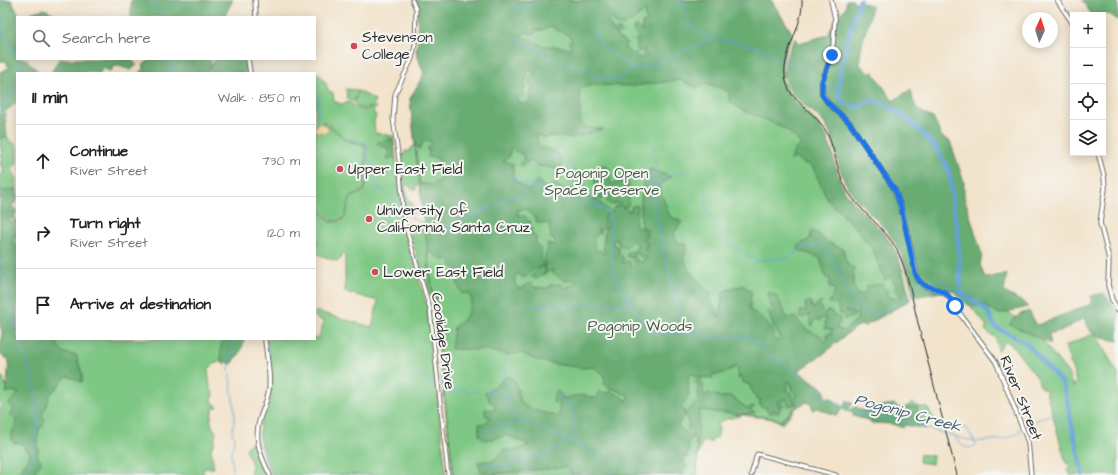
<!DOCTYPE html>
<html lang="en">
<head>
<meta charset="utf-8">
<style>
  body { margin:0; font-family:"Architects Daughter",sans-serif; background:#f6f6f6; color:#202124 }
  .controls { position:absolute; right:12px; top:12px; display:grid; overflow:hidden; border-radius:0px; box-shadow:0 2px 10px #0003 }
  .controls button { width:36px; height:36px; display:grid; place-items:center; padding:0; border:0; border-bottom:1px solid #e0e0e0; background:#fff; color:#202124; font:20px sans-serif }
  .compass { position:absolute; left:1022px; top:12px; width:36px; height:36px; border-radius:50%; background:#fff; box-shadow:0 2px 10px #0003; rotate:3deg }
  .stop { position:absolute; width:12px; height:12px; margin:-9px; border:3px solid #1a73e8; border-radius:50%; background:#fff }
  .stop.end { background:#1a73e8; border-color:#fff; box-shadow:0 1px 4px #0008 }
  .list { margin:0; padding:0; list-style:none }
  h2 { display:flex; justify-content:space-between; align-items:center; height:52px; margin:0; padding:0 16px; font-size:17px }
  h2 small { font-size:13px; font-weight:400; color:#757577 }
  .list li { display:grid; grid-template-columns:26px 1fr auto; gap:12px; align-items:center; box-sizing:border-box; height:72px; padding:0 16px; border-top:1px solid #e0e0e0 }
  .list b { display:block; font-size:15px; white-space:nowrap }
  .list p { margin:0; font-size:13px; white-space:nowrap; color:#757577 }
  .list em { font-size:13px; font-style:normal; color:#757577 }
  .icon { flex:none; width:22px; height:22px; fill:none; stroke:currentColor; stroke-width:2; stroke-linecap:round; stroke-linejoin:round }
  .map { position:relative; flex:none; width:1118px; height:475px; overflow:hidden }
  .search { position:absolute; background:#fff; box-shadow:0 2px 10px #0003; left:16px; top:16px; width:300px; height:44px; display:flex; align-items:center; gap:10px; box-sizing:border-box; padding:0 14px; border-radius:0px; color:#757577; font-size:15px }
  .panel { position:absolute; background:#fff; box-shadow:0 2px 10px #0003; left:16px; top:72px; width:300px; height:268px; border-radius:0px }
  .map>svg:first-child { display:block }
  .green { fill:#7fc784; stroke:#557958 }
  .forest { fill:#67ac72; stroke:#496c4e; fill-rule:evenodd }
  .sand { fill:#eeda9e; stroke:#8c8264 }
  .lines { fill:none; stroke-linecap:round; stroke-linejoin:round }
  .stream { stroke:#64a2d6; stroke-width:1 }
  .river { stroke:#64a2d6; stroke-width:4.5 }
  .tertiary-casing { stroke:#716b63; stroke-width:5 }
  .secondary-casing { stroke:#716b63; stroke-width:5.5 }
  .tertiary { stroke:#fff; stroke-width:3 }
  .secondary { stroke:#fff; stroke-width:3.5 }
  .rail { stroke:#2b2b2b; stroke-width:1 }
  .route { stroke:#1a73e8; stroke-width:5 }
  .poi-dot { fill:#d1495b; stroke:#f6f6f2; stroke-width:1.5 }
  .labels { text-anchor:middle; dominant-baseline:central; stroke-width:4; stroke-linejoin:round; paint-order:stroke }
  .poi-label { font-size:15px; fill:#2b2b2b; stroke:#f6f6f2; text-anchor:start }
  .park-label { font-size:15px; fill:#445a46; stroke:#f6f6f2 }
  .street-label { font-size:15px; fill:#2b2b2b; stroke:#f6f6f2 }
  .water-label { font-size:16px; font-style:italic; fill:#425b6f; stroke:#f6f6f2 }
</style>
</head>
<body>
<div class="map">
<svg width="1118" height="475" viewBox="0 0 1118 475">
  <rect width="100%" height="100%" fill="#f6f6f2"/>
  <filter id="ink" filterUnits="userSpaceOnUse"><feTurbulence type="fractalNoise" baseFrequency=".025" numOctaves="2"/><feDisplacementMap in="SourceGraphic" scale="8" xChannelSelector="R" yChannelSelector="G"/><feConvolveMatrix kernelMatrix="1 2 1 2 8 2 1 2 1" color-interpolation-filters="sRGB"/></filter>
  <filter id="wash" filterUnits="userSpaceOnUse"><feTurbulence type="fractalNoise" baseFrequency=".012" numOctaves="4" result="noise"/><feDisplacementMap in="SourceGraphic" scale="16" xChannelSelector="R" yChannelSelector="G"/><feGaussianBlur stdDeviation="0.9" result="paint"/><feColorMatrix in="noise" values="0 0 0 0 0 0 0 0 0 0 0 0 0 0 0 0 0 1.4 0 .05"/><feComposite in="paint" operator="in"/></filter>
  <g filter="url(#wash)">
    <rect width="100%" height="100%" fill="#f2e3cb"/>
    <path class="green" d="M437,0H771L792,33C779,66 774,83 803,109C810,116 818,122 823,131C834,148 834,170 843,188C855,208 874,220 887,238C901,257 905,279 910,300L865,326L861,325L854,328L822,355L800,367L795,374L745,335L711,332L700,334L699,377L707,378L708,376L712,378L713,373L716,375L727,372L736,367L738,368L737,373L739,376L738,378H741L744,383L749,384L755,396L761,401L759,403L761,406L767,407V410L769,413H773L772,409L777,411L776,413L779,412L780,408L777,402L778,400L781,407L784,405L782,400L786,398L789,406L794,405L793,398L790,391L787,392L786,382H790L792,390L796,394L795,404L798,405L781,421L774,418L739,414L737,415L741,416L726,419L717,424L719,429L718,437L711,440L712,442H702L698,456L697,475H608L593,457L576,475H453L433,297H430L407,225H418V229L425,230L419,184L414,188L417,189L414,190L410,188L408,184L405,187L409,201L412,202L414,211L412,215L409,212H405L400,151L404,156L405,151H410L412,147L415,146L410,99L424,74L416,51L426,7L436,3Z
      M318,73L326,83L328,90L333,93L334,101L341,104L349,102C358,108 363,114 374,106L376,107L373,111L376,116L374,121L375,133L394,136V141L389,138L387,141L381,142L380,145L386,147L389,152L387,156L396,158L404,231L428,309L446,475H272C264,456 255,439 262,419C265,409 270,399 271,389C273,373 268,355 266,339L315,338L318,339L324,322L315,317V311L372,327L378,301L345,292V253L342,254L341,259L336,261L315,253V248L318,245L317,235H315V211L322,214L331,222H340L345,217L350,198L364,191L366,186V145L364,144L349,141L327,123L322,121L348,141L365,145V187L363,190L350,197L345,216L341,220L332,221L323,213L315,210V74Z
      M346,89L357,90V94L359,91L375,100L373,105L369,108H359L354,103L357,95L352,102L347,98Z
      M7,136L12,144L14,143L17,147V164L11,167L17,181V196L8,205L7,217L17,236V339H43L54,391L67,376L82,382V374L76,355C63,355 59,350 55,339H221C223,346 220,353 221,361L214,364L208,370L210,387L213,393L212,401L218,407L214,408C210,416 209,425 216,432L214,443L211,449L214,468H206L203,470V475H0V378L3,377L7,389V392L17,385L9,339L11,323L7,306L0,300V205L7,191H0V174L4,173L0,163L2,157L0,139Z
      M957,290L999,314L1008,312L1038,335L1068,373L1073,387L1076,381L1065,346L1095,333L1118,374V475H1070L1067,468L1070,465L1066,463L1045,388H1041L1038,381L1039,380L1011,344L1005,341L998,351L996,338L985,330L987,326Z
      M912,403L920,407H927L936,422L931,421L926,423L917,413V407L904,408Z
      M253,441V445L268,475H250L252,465L246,449L249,444Z
      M920,454L933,456L932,464L919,462Z"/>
    <path class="forest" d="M0,0H11L18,13L17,59H27L28,62L40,73H17V102L5,112L7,136L0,139V72L9,68L6,61H0Z
      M131,0H233L226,13L225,17H131Z
      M413,0H771L792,33C779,66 774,83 803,109C810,116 818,122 823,131C834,148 834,170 843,188C855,208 874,220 887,238C901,257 905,279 910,300L865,326L861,325L854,328L828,350L798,371L824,389L825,398L829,397L844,407L847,400L853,404L849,408L851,410L856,406L859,410L874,411L875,407L894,404L899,408L917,407V416L924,423L926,429L905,425L903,428L892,424L872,423L864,419L853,416V413L842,409L837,416L818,408L813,410L811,404L807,402L797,407L782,424L775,419L699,410L697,475C697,459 699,443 690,429H687L689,427L685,413L698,401V385L695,381L698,378L692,373L688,377L689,394L681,408L684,410L685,416L681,420L678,427L693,436L688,442L689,452L686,454L688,456L687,458L684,456L683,458L685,465L688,467L684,468V475H577L582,470L576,475H572L567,467L492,474L481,472L478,462L495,460L503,450H518L529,445L506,435L494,439L484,440L479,435V424L486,423L490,417L485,415V409L495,410V405L489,401L488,397L485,393L500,383L506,376L515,381L521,403L531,409L559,417V401L553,403L555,392L558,391L564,399C576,394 584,394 597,399L598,392L606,393L611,391L625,399L626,402L629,396L605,385L604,375L594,367L584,368L554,364L536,360L522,353L508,355L485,350L451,349L454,327L466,317L472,301L468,292L462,294C455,282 458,280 456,268L452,266L451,260H442L427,249L433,297H436C437,305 438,313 438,321C439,327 437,332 438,338L453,475L410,99L424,74L416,51L418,43L417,5ZM646,10L645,18L648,21L642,23V31L637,27H634L633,30L639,39L635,40L638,44L636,47L639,52L645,49L643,55L647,54L650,56L638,58L635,51L632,54L625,48L626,43L617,37L616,33L620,34L622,31L620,29L612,32V28L608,23L613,18L616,25H624L628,21L630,23ZM552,26L554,29L569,35L572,40L569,42L571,45L569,49L555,46H544L520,35L526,32L533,34L536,32L534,29L540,31ZM531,70L535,76L528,80L533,87L529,96L533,100L529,101L526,104L519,103L518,98L523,95L522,92L525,89L524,83L528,74L526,71ZM680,80L698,88L707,83L729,92V101C736,106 744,112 751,114C771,122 789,127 801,145L794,151L790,161L796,158L804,164H808L812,166L829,202L856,228L873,250L885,280L890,277L896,285L895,290L901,296L897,299L887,297V291L882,284L867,286L865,293L858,295L853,285L854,269L847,264L843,249L827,242L818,233L811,231L810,239L799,245L798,250L820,258L826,278H831L829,284L830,288H833L835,291L829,303L837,304L840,314H844V320L854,316V312L849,314L846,312V310L851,312L857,306L858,309L856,313L858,319L843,331L836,328L841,320L840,318L835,317L831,311H827L825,314L821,310L822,308L820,305L822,302L816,304L817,307H812L811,301L805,303L806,311H800V317H806L810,314L811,315H809L812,326L816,319L819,321L825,316V329H830L831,331L833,329L832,333L830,334V332L826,335L827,338L829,337L825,343L822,336L807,330L795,317L787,318L778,298L769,292L767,297L776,316L768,310L772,323L781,339L776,341C773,328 763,317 750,310L751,291L743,285L724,291L719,317L712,302L710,293L688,269L684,259L687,245L677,242L674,233L682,222L670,216L658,186L671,177L650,169C639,179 641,211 641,226L648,230L645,239L648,243L645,251L646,241L642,240L645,235V229L636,227L635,218L637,215L638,206L635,205L631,207V211L622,207L628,206L630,189L627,181L611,184L609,168L604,164L596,171L594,178L598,198L602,200L604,190L610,196L606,201L611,205L617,203L621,205L614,207L612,213L596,199L591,200L585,193L584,185L567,190L555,185L545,188L538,180L529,190L513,179V164L503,161L509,157L511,147L515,151L522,154L524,159L519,165H524L531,160L537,166L547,167L561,170L562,160L555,151L539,147L536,134L545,138L550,136L573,138L603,129L584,127L580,122C582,110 579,101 580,89L592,85L634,86ZM424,141H430L431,145L427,148V150L431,151H429L428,157H434L440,161L438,168L442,172L440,176L442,179L434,183L433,185L419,183L415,146H418L419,150ZM524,208L528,210L529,213L535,217L537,223L549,224L551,239H554L555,245L547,244L548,248C544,256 544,262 546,273L554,269L555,270L551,272L565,281L577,280L573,285L562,288L561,284L553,285L551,284L549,288L534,287L531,283L520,289L515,284V276L518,274L521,277H526L534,269L543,265L531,276L537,279L540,275L546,274L541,256L542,251L536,244V237L532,234V228H528L531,221L529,222L525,216L518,215V209L521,210ZM607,214L606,222L608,226L605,228L603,249L605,252L603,254L600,250L596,251L593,239L597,236V232L600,233L601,231L597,230L604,228V216ZM616,238V241H619L618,245L626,247L631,241H635L638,247L632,252H627V257H632L633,255L638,253L641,257H645L646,254L647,259H644L643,262L636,261L637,259L633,256L632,260L635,264L632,267L630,266L631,262L626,261L623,263L622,261L624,258L619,254L618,249L619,248L613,244V240ZM734,367L738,368L737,373L739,376L738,378H741L744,383L749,384L755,397L761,400L759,403L761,407H767L766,410L769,413H773L772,409L776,411L775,413L779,412L780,408L777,402L778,400L781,407L784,405L782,400L786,398L789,406L794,405L792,393L790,391L787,392V382H790L792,390L796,394L795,404L798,405L781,421L774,418L740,414L755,413L750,410L755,407L751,406L748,409L731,396L722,397L708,393L705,396L702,390L704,388L700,377L708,378V376L712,379L713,373L716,375L727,372Z
      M846,0H853L852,2H861L872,6C869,26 859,44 860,65L868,72H873L893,101L911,89C914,108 916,110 933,118L942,137L950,141L964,182V196L982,255L980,265L985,278L1007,274L1004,292L1023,302L1028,307L999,314L980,303L979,307L968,305L952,290L914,297C908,275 903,253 890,235C876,216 857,204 846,184C836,166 837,144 826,126C815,109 791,101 786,81C781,65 789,51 795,37L799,43L828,35L836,19L846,7Z
      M1082,0H1118V20L1109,14L1092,15Z
      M44,9L62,17H25L33,12Z
      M59,59H131L137,65L131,70L118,66L113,67L111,71L102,68L100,73H51Z
      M151,59H211L208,73L195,71L186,73H139L144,67L143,65Z
      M216,59H245L246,73H210L211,64Z
      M389,138L394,141L396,158L392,157L389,159L387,158L389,152L386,147H382L377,145L378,142L387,141Z
      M13,189L17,190V201L12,206L14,209L17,210L13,220L9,217V219L12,223L17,218V227L13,228L17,230V235L13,236V246L17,245V339H55C59,350 63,355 76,355L82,374V382L67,376L50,395L42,417L45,418L43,427L40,426L37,441L39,443L36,445L39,448L37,455L41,461L40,465L32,475H9C22,473 23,465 30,456L29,451L24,449L26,445L16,442L14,444C8,435 15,429 16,421L10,415L14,410L9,403L19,393L12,391L6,393L9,360L0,354L2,330L0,327V191Z
      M1104,293L1118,313V341L1101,338L1094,332H1091L1084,318L1064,330L1049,334L1051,344L1009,324L1020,314L1029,311L1037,325L1091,304V296Z
      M221,339H245L239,355L235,358L231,365L228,362L224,364C217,356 223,347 221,339Z"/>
    <path class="sand" d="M318,123L326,125L329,130L327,133L315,132V126Z"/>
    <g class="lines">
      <path class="stream" d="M151,0L163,17
        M607,0L621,2L630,0
        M678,0L685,5L687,22L696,31L718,40L739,42L767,51L779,59L800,68L815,82L820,84
        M509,11L531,5L537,0
        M0,15L4,35L17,56
        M584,23L606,49L628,67L634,69L661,62L712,38
        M513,38L558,61L585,69L599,78L612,79L625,77L634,69
        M471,56L472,57
        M17,59L18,73
        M170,59L171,73
        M823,85L839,90
        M0,114L17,82
        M318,119V98L321,94
        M345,138L367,144L368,157L373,168L377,184L384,192L400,205
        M653,147C660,163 652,174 653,192C658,233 670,273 679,314L678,325L693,334
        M549,156L568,163L575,171L599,208
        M500,166L518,181L608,211C613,231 609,253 614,273C618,286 642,322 652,333L693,334L727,338L748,336L761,346L769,357L803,375L822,391L825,397L855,412L907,423L975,442L1003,439L1020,433L1019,429
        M0,187V193
        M371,188L381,189
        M654,190C660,174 677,173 692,171
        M706,191V207L718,230L729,243L756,261L784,258L795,254L803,248L819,245L828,253L835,264L852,303L870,314L882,313L895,306L919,286
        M405,207L408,208L410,217L423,223L452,226L509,198L522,195L529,186
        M0,259L9,303L17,331
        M924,282L927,280L942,282L961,293
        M527,306L617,304H628L634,308
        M20,339L35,388L38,424L30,467L21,475
        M267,339L270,360
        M504,367L507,382V398
        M416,371C426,383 446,381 453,394L462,389L470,394L478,390
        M556,391L562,399L570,404C576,417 575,428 576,442
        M484,392L498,391L504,396L510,411L520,419L586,448L612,475
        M1026,425L1055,412L1067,429L1074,431
        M959,427L967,428L976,445C965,453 958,441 952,433L954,428Z
        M483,433L501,426L525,422
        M260,436L263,453L273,475
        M486,463C505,473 552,451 570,441
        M231,475L233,469L231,452L235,437L232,434L235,414L229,369L234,339"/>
      <path class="river" d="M860,0C854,16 831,89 842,101C847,106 854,106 860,107L870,100C898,104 940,146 949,172C954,189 950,207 957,224L961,293L977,303L988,312L995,327L1026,343L1063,384L1083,475"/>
    </g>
  </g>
  <g filter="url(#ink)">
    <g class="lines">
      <g class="tertiary-casing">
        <path id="tertiary" d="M412,0L416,9L415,45L412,59L395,94L393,119L399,160L404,221L430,309L448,475
          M751,475L757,454L836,475"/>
      </g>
      <g class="secondary-casing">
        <path id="secondary" d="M255,0L256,17
          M831,0L835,18L834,34L832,55L822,82V92L828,103L849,122L895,190L901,207L918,280L926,287L941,291L948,296L963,318L996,362L1028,442L1031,475
          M1057,0L1073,24
          M248,59L250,73
          M1098,153L1104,176L1105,188L1100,223L1109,259L1108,285L1112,300L1118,310
          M265,339C266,355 271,373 269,389C268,399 263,409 260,418C253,439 261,457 270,475"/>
      </g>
      <use href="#tertiary" class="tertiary"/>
      <use href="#secondary" class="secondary"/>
      <path class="rail" d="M802,0C804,28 779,55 786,82C791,101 811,110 822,125C836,144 835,170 847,190C861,213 884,226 897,250C909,274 913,305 920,331C932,379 945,427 957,475"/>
    </g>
  </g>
  <g class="lines" filter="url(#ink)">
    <path class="route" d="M832,55L822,82V95L828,103L849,122L895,190L901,207L915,272C921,292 933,284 945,293C950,296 952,302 955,306"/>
  </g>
  <g class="poi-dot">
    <circle cx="354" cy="46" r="4"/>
    <circle cx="340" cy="169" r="4"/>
    <circle cx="369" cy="219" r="4"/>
    <circle cx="375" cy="272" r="4"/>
  </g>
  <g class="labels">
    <g class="poi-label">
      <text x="362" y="37">Stevenson<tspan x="362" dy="17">College</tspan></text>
      <text x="348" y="169">Upper East Field</text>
      <text x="377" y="210">University of<tspan x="377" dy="17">California, Santa Cruz</tspan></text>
      <text x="383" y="272">Lower East Field</text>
    </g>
    <g class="park-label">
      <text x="602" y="173">Pogonip Open<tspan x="602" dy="17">Space Preserve</tspan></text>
      <text x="640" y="326">Pogonip Woods</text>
    </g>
    <g class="street-label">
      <text transform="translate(443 341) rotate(82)">Coolidge Drive</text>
      <text transform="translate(1021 398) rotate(68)">River Street</text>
    </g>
    <g class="water-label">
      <text transform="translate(908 413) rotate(15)">Pogonip Creek</text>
    </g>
  </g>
</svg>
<div class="controls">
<button>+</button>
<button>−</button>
<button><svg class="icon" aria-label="locate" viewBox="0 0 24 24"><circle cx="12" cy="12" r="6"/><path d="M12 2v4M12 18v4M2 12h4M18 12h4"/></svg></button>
<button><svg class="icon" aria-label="layers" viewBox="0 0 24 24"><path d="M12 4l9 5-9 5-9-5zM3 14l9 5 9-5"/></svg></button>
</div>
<svg class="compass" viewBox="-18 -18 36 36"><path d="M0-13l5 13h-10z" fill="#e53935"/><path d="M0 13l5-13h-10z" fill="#757577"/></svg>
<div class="stop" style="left:955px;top:306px"></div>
<div class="stop end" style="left:832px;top:55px"></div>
<div class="search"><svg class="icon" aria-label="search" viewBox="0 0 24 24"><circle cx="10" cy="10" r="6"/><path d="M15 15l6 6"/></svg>Search here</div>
<section class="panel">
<h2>11 min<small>Walk · 850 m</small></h2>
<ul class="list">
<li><svg class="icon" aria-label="ahead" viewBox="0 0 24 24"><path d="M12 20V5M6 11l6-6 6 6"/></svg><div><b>Continue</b><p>River Street</p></div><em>730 m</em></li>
<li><svg class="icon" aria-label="right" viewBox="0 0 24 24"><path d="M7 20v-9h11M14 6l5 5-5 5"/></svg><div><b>Turn right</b><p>River Street</p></div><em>120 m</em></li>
<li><svg class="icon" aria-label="arrive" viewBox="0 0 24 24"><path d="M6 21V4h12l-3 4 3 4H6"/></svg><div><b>Arrive at destination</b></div></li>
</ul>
</section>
</div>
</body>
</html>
